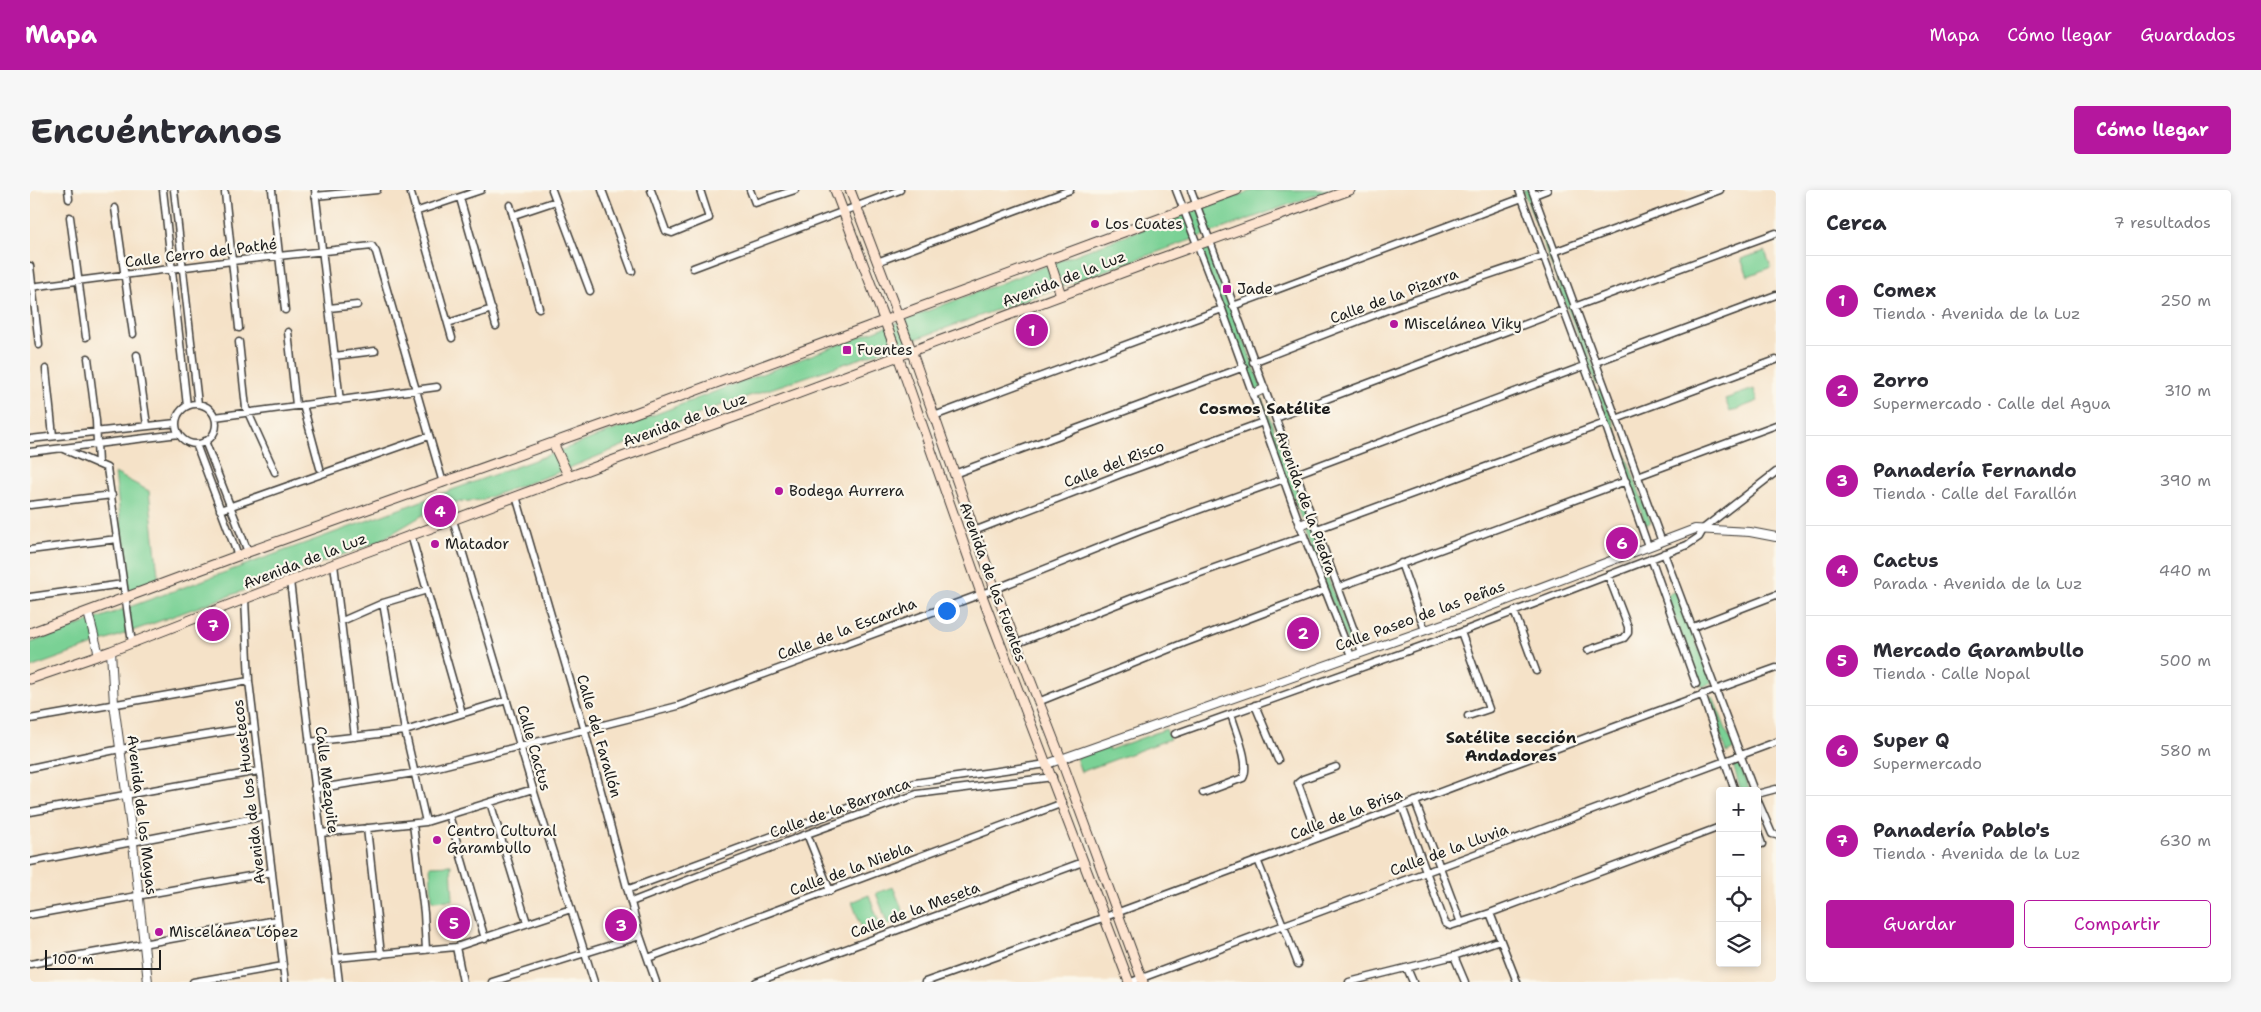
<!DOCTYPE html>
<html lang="es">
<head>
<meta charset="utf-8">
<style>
  body { margin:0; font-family:"Shantell Sans",sans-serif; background:#f7f7f7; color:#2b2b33 }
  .controls { position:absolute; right:15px; bottom:15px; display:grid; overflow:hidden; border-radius:5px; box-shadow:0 2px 8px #0003 }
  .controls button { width:45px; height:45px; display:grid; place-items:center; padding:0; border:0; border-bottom:1px solid #e1e1e2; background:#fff; color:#2b2b33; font:25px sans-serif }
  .scale { position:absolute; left:15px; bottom:12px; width:116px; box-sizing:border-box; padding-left:5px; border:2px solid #1c1c1c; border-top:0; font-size:14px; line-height:18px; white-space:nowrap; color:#1c1c1c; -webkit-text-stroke:4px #fbf7ec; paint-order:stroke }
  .you { position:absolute; left:916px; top:420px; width:18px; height:18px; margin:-12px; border:4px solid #fff; border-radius:50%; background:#1a73e8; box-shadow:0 0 0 8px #1a73e833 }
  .badge { display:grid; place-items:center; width:32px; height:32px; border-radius:50%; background:#b5179e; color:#fff; font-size:16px; font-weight:700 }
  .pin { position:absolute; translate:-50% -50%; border:2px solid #fff; box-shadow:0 1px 5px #0006 }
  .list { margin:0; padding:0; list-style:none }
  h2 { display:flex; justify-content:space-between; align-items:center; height:65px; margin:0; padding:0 20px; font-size:21px }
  h2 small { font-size:16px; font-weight:400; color:#7c7c81 }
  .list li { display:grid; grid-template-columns:32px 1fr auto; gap:15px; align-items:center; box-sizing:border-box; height:90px; padding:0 20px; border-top:1px solid #e1e1e2 }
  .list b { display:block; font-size:19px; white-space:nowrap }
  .list p { margin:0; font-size:16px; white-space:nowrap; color:#7c7c81 }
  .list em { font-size:16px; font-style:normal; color:#7c7c81 }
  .actions { display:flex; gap:10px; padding:15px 20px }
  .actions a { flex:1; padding:11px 0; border:1px solid #b5179e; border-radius:5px; text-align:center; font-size:18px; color:#b5179e }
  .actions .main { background:#b5179e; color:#fff }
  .icon { flex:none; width:28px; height:28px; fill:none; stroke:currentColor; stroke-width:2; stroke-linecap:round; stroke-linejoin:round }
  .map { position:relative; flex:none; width:1746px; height:792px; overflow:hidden; border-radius:5px }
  header { display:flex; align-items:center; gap:30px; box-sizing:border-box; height:70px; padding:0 25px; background:#b5179e; color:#fff }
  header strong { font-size:24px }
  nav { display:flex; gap:28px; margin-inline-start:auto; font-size:18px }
  .intro { display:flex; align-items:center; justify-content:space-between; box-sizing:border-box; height:120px; padding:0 30px }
  h1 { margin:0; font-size:35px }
  .button { padding:12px 22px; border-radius:5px; background:#b5179e; color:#fff; font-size:18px; font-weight:700 }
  main { display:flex; gap:30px; padding:0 30px }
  aside { flex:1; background:#fff; border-radius:5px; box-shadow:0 2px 8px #0003 }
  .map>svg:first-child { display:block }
  .green { fill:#7ad195; stroke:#4b7658 }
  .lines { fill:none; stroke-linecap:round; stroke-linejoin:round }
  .pedestrian-casing { stroke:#3d3a36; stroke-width:8 }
  .minor-casing { stroke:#3d3a36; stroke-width:9 }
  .tertiary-casing { stroke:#3d3a36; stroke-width:10 }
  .secondary-casing { stroke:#3d3a36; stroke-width:11 }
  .pedestrian { stroke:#fff; stroke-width:5 }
  .minor { stroke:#fff; stroke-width:6 }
  .tertiary { stroke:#fff; stroke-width:8 }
  .secondary { stroke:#fde4d0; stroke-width:9 }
  .poi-dot { fill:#b5179e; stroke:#fbf7ec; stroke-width:2 }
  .labels { text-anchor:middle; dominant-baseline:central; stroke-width:4.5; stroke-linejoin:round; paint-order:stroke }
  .poi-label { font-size:15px; fill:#1c1c1c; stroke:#fbf7ec; text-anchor:start }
  .street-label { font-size:15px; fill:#1c1c1c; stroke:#fbf7ec }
  .neighbourhood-label { font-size:16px; font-weight:bold; fill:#1c1c1c; stroke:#fbf7ec }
</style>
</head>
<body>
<header>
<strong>Mapa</strong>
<nav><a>Mapa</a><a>Cómo llegar</a><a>Guardados</a></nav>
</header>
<div class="intro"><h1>Encuéntranos</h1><a class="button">Cómo llegar</a></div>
<main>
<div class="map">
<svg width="1746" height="792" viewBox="0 0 1746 792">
  <rect width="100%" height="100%" fill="#fbf7ec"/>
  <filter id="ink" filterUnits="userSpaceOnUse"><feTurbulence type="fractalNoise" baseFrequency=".02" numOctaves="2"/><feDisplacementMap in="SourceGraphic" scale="10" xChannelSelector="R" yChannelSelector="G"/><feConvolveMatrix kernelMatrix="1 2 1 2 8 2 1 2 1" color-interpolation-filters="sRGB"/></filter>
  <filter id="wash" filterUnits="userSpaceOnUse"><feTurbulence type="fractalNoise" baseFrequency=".0096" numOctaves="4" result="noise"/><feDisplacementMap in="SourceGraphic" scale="20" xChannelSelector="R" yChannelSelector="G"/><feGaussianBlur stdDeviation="1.12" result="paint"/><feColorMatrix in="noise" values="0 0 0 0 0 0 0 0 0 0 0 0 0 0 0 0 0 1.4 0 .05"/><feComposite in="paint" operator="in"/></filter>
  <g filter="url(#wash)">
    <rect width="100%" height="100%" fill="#f5e2c8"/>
    <path class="green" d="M1224,0H1300L855,160L684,218L532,281L451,310L419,313L403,319L348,352L0,478V453L521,264L1142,28Z
      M1493,0H1500L1570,193L1566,195Z
      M1180,56L1232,199L1223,203L1170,59Z
      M1735,61L1741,77L1718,86L1711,69Z
      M1571,199L1621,333L1616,335L1567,201Z
      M1724,199L1728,211L1700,222L1695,209Z
      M1232,207L1277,327L1271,329L1227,209Z
      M85,283L119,301L129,394L99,406Z
      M1280,338L1322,453L1318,455L1274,340Z
      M1646,401L1682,493L1672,497L1636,405Z
      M1683,507L1704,559L1697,563L1678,509Z
      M1136,539L1140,549L1051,582L1046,568L1077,556L1079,560Z
      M1709,573L1720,601H1711L1703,575Z
      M421,675L423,710L402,711L400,676Z
      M863,697L876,728L858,735L846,703Z
      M839,705L851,738L834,744L822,712Z"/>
  </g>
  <g filter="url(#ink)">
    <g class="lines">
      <g class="pedestrian-casing">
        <path id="pedestrian" d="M1228,671L1253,734"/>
      </g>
      <g class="minor-casing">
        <path id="minor" d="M38,0L39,9
          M133,0L157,216
          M144,0L168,214
          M242,0L255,120
          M285,0L310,211
          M380,0L422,148
          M522,0L560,101
          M572,0L602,81
          M621,0L636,41L642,43L679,28L670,0
          M720,0L725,13L765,0
          M1146,0L1192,119L1274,346L1321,466
          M1161,0L1332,462
          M1489,0L1563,199L1618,356
          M1502,0L1632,352
          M195,3L209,138
          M1504,5L1517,0
          M285,6L347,0
          M430,8L466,136
          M480,15L509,118
          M85,18L103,144
          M385,22L451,0
          M484,25L526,11
          M40,27L56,147
          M1524,62L1690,0
          M847,72L1040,0
          M0,76L9,155
          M663,78L870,0
          M0,97L202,71L342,56L346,62L413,293
          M1203,116L1492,8
          M1544,117L1746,43
          M299,118L327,115
          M418,133L462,119
          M258,142L266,215
          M209,152L216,218L245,282
          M107,165L117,235
          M304,166L345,161
          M58,168L66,231L68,274
          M1223,172L1370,115L1514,66
          M1566,172L1746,105
          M16,179L23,246
          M146 234a20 20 0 1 1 40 0a20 20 0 1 1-40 0Z
          M273,215L290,278
          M904,226L1192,119
          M185,227L407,197
          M1246,228L1533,120
          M1586,229L1746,170
          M0,249L146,233
          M175,251L218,362
          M166,254L208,366
          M31,258L77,278L102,453
          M0,262L149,244
          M924,284L1214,177
          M1266,284L1554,176
          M1608,286L1746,235
          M486,306L554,538L610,746L626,792
          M0,315L82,305
          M190,320L399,246
          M423,330L503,599L564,792
          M1287,339L1575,233
          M944,341L1091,284L1233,232
          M381,345L432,523
          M0,360L87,349
          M1634,363L1724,601
          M1621,368L1666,494
          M1371,373L1395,440
          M304,374L325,547
          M260,391L309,792
          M1309,397L1596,291
          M0,407L93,394
          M215,409L219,491L255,792
          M353,413L375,541L396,632
          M1484,421L1506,481
          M312,431L353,413L397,400
          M1663,437L1746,405
          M1431,442L1459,519L1438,526
          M985,454L1131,397L1274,346
          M1558,460L1594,448L1598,443V437L1578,385
          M1672,504L1705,601
          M1008,512L1154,453L1295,400
          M1225,515L1248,570
          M0,529L219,491
          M1145,544L1431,442L1657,355L1669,347L1674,338L1746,282
          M279,552L375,541L477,510
          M0,578L90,559L224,537
          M284,599L384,583L648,516L965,399L1110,341L1254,289
          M1173,603L1213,588C1221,574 1205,539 1201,524
          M1727,604L1746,599
          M1727,609L1742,644L1746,645
          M1385,611L1431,733
          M460,612L497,733
          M1372,616L1415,733L1420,736L1460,723L1690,637
          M0,622L229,581
          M419,625L455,749
          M383,634L394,723L396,760
          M337,638L351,765
          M1727,640L1732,654
          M291,643L396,632L503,599
          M777,644L800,701
          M1288,648L1268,593L1273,589L1306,577
          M0,672L235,626
          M599,699L885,593L1017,574
          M601,712L777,644L887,604L1023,587
          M1460,723L1487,792
          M0,725L242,682
          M1253,734L1268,774
          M426,757L433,792
          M1424,766L1435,792
          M306,768L426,757L541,719
          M618,768L1033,613
          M0,774L247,730
          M1377,778L1383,792
          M163,792L253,776
          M462,792L610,746
          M726,792L1053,672
          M895,792C1180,692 1461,580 1746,478
          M1101,792L1746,552
          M1319,792L1424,766L1470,750"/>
      </g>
      <g class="tertiary-casing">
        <path id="tertiary" d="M1223,204L1234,199
          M1270,335L1283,330
          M58,422L69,465
          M81,461L84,514L103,653L118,792
          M1017,574L1427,429L1665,339L1720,342L1746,347"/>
      </g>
      <g class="secondary-casing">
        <path id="secondary" d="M805,0L868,166L951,403L1099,792
          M820,0L881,160L965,399L1031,569L1113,792
          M1019,69L1031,105
          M523,253L539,287
          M0,443L218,362L578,233L1207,0
          M0,489L81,461L304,374L595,266L721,221L1126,70L1320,0"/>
      </g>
      <use href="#pedestrian" class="pedestrian"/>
      <use href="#minor" class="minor"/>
      <use href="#tertiary" class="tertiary"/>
      <use href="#secondary" class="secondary"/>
    </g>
  </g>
  <g class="poi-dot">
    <circle cx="1065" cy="34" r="5"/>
    <rect x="1192" y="94" width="10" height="10" rx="2.5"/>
    <circle cx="1364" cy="134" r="5"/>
    <rect x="812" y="155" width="10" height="10" rx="2.5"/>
    <circle cx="749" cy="301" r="5"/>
    <circle cx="405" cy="354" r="5"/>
    <circle cx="407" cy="650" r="5"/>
    <circle cx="129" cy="742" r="5"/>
  </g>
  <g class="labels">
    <g class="poi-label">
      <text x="1075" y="34">Los Cuates</text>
      <text x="1207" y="99">Jade</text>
      <text x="1374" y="134">Miscelánea Viky</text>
      <text x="827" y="160">Fuentes</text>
      <text x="759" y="301">Bodega Aurrera</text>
      <text x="415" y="354">Matador</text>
      <text x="417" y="641">Centro Cultural<tspan x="417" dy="17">Garambullo</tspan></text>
      <text x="139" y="742">Miscelánea López</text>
    </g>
    <g class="street-label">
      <text transform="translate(171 63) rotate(-7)">Calle Cerro del Pathé</text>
      <text transform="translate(1034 89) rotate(-21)">Avenida de la Luz</text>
      <text transform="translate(1364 106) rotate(-20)">Calle de la Pizarra</text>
      <text transform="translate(655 230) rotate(-20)">Avenida de la Luz</text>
      <text transform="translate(1084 274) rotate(-21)">Calle del Risco</text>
      <text transform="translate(1276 313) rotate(70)">Avenida de la Piedra</text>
      <text transform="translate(275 371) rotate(-21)">Avenida de la Luz</text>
      <text transform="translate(963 392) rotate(70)">Avenida de las Fuentes</text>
      <text transform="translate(1390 426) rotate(-20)">Calle Paseo de las Peñas</text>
      <text transform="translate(817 439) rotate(-21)">Calle de la Escarcha</text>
      <text transform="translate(569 546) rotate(74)">Calle del Farallón</text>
      <text transform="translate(504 558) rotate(74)">Calle Cactus</text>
      <text transform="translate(297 590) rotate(83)">Calle Mezquite</text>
      <text transform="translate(219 602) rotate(-97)">Avenida de los Huastecos</text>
      <text transform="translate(810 618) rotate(-20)">Calle de la Barranca</text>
      <text transform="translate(1316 624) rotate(-21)">Calle de la Brisa</text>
      <text transform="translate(112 625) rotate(83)">Avenida de los Mayas</text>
      <text transform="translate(1419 660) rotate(-20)">Calle de la Lluvia</text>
      <text transform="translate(821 679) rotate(-20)">Calle de la Niebla</text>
      <text transform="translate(885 720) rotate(-20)">Calle de la Meseta</text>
    </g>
    <g class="neighbourhood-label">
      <text x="1235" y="218">Cosmos Satélite</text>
      <text x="1481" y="547">Satélite sección<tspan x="1481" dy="18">Andadores</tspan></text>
    </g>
  </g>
</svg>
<div class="controls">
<button>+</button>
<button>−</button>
<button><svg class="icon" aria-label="locate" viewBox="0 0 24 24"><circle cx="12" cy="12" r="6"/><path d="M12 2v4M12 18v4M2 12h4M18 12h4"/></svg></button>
<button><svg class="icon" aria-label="layers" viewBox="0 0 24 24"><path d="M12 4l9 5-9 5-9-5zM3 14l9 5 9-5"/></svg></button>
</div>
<div class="scale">100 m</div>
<div class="you"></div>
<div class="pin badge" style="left:1002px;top:140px">1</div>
<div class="pin badge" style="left:1273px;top:443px">2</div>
<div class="pin badge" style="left:591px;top:735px">3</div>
<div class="pin badge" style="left:410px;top:321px">4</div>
<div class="pin badge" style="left:424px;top:733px">5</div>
<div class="pin badge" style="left:1592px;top:353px">6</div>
<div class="pin badge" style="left:183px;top:435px">7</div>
</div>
<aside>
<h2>Cerca<small>7 resultados</small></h2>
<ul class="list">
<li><span class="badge">1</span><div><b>Comex</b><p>Tienda · Avenida de la Luz</p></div><em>250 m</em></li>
<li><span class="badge">2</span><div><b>Zorro</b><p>Supermercado · Calle del Agua</p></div><em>310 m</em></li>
<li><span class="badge">3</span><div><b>Panadería Fernando</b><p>Tienda · Calle del Farallón</p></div><em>390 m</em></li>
<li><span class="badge">4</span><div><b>Cactus</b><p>Parada · Avenida de la Luz</p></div><em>440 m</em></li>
<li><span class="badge">5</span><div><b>Mercado Garambullo</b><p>Tienda · Calle Nopal</p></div><em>500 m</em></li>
<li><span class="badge">6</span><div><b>Super Q</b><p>Supermercado</p></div><em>580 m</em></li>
<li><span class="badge">7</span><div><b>Panadería Pablo's</b><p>Tienda · Avenida de la Luz</p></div><em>630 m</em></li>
</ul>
<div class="actions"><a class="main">Guardar</a><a>Compartir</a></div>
</aside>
</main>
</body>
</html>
